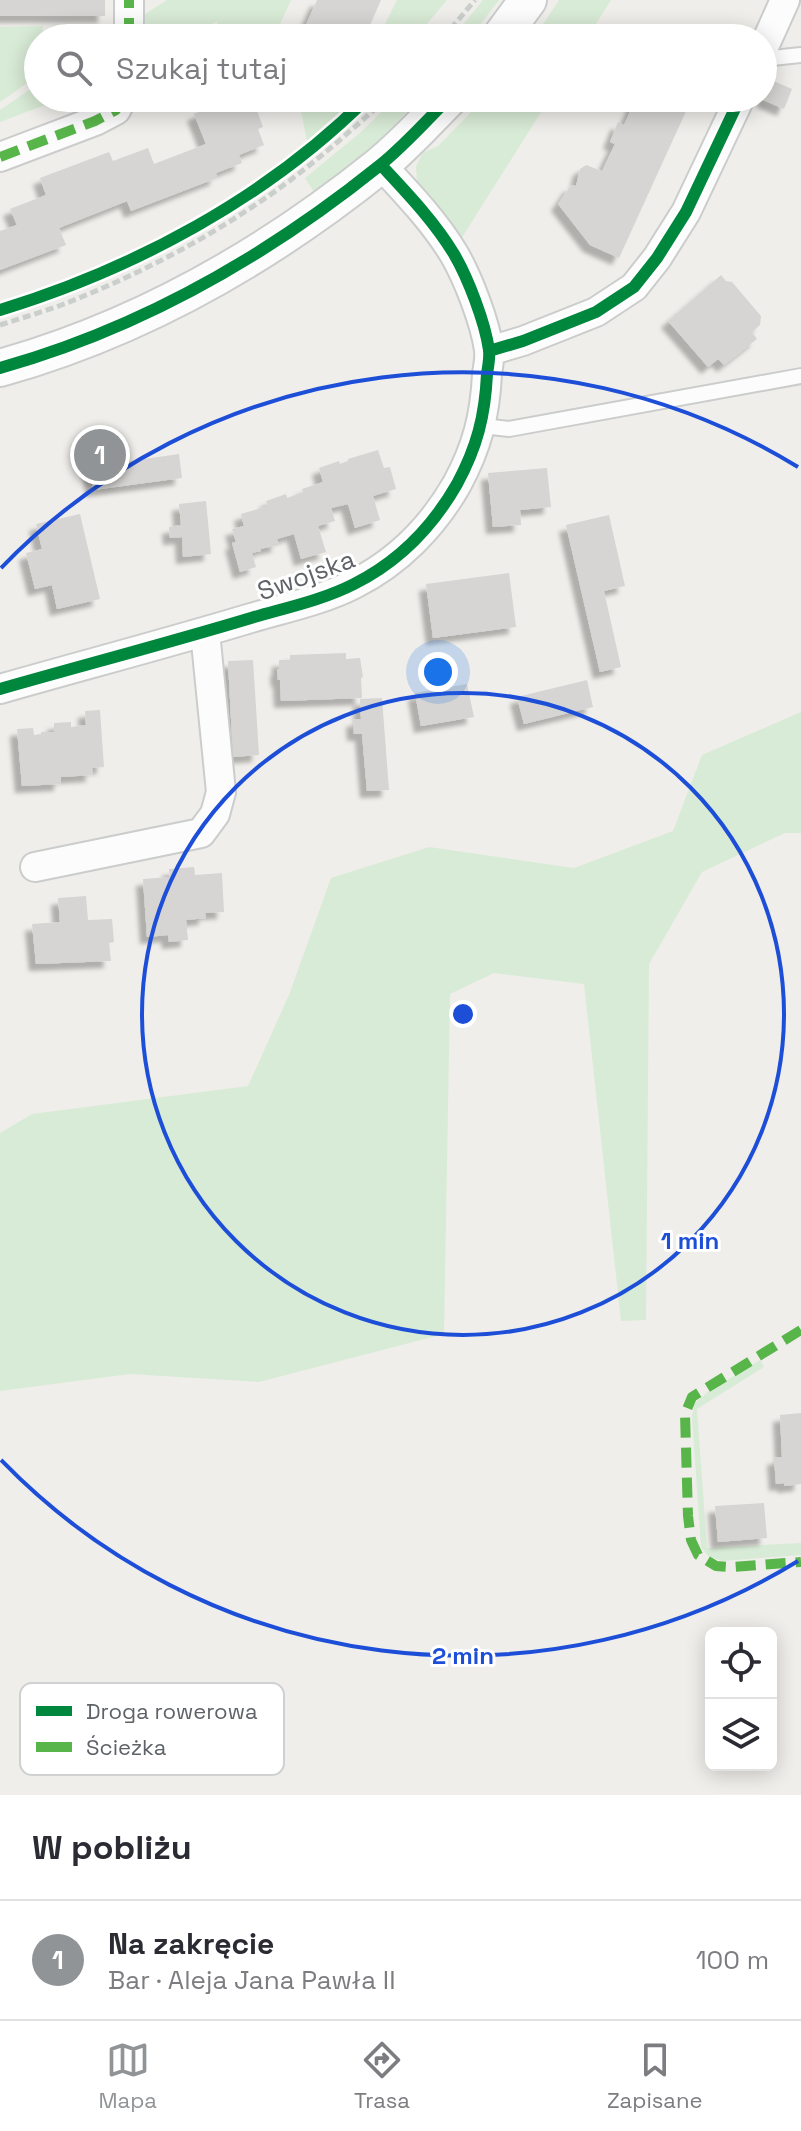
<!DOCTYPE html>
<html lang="pl">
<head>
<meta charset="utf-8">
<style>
  body { margin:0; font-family:"Space Grotesk",sans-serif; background:#f2f2f3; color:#2b2b33 }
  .controls { position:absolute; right:24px; bottom:24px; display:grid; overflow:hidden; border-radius:12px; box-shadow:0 4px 20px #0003 }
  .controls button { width:72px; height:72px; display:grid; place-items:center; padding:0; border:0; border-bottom:2px solid #e1e1e2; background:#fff; color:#2b2b33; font:40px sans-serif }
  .you { position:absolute; left:438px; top:672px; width:28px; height:28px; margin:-20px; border:6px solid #fff; border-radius:50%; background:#1a73e8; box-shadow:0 0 0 12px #1a73e833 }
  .badge { display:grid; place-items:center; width:52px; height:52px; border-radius:50%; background:#919496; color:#fff; font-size:26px; font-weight:700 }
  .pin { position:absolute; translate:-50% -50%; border:4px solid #fff; box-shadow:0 2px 8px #0006 }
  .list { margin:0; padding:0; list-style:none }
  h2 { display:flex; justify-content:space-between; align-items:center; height:104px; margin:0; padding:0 32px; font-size:34px }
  h2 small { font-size:26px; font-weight:400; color:#7c7c81 }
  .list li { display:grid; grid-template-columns:52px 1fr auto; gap:24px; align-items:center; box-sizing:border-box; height:120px; padding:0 32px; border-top:2px solid #e1e1e2 }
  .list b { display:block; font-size:30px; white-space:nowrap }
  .list p { margin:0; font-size:26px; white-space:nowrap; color:#7c7c81 }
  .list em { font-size:26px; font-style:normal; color:#7c7c81 }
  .icon { flex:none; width:44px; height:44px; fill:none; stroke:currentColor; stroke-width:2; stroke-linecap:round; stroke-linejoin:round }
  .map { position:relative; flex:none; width:801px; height:1795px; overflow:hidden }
  .search { position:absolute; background:#fff; box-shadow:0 4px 20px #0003; left:24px; right:24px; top:24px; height:88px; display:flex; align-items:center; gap:20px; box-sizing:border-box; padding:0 28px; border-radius:44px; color:#7c7c81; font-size:30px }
  .sheet { height:224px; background:#fff }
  nav { display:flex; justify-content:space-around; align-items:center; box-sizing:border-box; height:112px; border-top:2px solid #e1e1e2; background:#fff; font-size:22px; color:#7c7c81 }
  nav a { display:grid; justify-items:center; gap:4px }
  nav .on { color:#919496 }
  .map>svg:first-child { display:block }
  .green { fill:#d8ebd6 }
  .building { fill:#d6d5d3; filter:url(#shadow) }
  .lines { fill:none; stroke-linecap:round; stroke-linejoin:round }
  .service-casing { stroke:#cbcccc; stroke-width:18 }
  .minor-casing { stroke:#cbcccc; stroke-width:32 }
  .tertiary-casing { stroke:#cbcccc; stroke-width:40 }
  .path { stroke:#cacfcc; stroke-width:5; stroke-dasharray:8 4; stroke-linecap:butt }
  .service { stroke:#fdfcfc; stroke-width:14 }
  .minor { stroke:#fdfcfc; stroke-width:28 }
  .tertiary { stroke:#fdfcfc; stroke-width:36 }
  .quiet { stroke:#58b549; stroke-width:10; stroke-dasharray:20 10; stroke-linecap:butt }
  .cycleway-casing { stroke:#fff; stroke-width:17 }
  .cycleway { stroke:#00873e; stroke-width:12 }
  .ring { fill:none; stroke:#1d4ed8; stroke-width:4 }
  .labels { text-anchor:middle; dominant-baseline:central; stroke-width:6; stroke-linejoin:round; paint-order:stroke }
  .street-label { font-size:26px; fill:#5f6368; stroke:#fff }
  .key { fill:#fff; stroke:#cfd0d2; stroke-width:2 }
  .key-label { font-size:22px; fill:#5f6368 }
  .centre { fill:#1d4ed8; stroke:#fff; stroke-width:4 }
  .ring-label { font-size:24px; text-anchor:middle; font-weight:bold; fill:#1d4ed8; stroke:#fff; stroke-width:6; stroke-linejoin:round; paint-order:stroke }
</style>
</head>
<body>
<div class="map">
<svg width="801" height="1795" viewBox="0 0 801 1795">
  <defs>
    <filter id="shadow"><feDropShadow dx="-7" dy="7" stdDeviation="2" flood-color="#0004"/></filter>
  </defs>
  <rect width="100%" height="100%" fill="#efeeea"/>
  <path class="green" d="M167,0H291L277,31L278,38H232L229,33L222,35L217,22L193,31L190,25L153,38L142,16Z
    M397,0H447L415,38H378Z
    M483,0H499L470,38H452Z
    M559,0H611L587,38H534Z
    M43,26L42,38H38L36,77L0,102V27Z
    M38,84V98H52L53,102L0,122V110Z
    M307,98H355L307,141L299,101Z
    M396,98H419L375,146L314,192L305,178L361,132Z
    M485,98H550L461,239L420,189L417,181L416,166L423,153L438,146Z
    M801,712V833H785L702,872L649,964L646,1320L621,1321L584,984L494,973L450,994L444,1334L259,1382L130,1374L0,1391V1133L32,1114L248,1086L289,995L331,878L429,847L574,868L673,831L702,755Z
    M760,1360L764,1367L697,1409L707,1548L801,1543V1555L723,1561L709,1557L701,1547L692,1416L695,1403L709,1391Z"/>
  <path class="building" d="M0,0H105V16H0Z
    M317,0H381L367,32L359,28L355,38H349L332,31L328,38L305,27Z
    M215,26L220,38H169L189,30L190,35Z
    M771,80L792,89L784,109L763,100Z
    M210,98H240L243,106L254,102L263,127L258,129L264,145L239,155L242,163L216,173L217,178L131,211L127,201L59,228L66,245L0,270V231L17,225L10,209L46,195L40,178L109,152L113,161L148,148L154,164L206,144L194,114L213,106Z
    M636,98H692L619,258L590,245L558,204L571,185L576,186L580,169L586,165L602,171L615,144L610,142L618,122L624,125Z
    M721,275L726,281L732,282L761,316L760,325L752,332L757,339L724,365L718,359L708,367L668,321Z
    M378,450L384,468L390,467L396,489L373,496L380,520L355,528L348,504L331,508L335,521L318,526L326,552L301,559L294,534L277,539L279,545L260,549L261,551L252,553L256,567L240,572L232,543L236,542L232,529L244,526L241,514L268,506L266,501L286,494L287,498L303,492L302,489L323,482L319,468L339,461L340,464L348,461V459Z
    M179,454L182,478L93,490L89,467Z
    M547,468L551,507L520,510L521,525L493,527L488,473Z
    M206,501L211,554L183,557L182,537L170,538L169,527L181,525L179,504Z
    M80,514L100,599L57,609L52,585L35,589L26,553L42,549L36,524Z
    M609,515L625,586L604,591L621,667L600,672L566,525Z
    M509,573L516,627L433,638L426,584Z
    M346,653V659L360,658L363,677L361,678L362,698L281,701L280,680H278L277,669H279V660H290V655Z
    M253,660L259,755L233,757L228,661Z
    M587,680L593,707L524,724L517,697Z
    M467,684L474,717L421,726L415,693Z
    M382,698L389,790L367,791L362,734H354L353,720L361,719L360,699Z
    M100,710L104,767L92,768L93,775L61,777V784L22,786L17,729L33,728L34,735L41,734V732H54V723L71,722V727L86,725L85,711Z
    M194,867L195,875L222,873L224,912L205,913L206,918L186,920L188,940L169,942L168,935L147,937L143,879L170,877L169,869Z
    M86,896L88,920L112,919L114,942L109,943L111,961L36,964L32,924L60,922L58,898Z
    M801,1413V1484L784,1486V1483L776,1484L774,1458L782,1457L780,1415Z
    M764,1503L767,1538L718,1542L715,1506Z"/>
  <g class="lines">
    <g class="service-casing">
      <path id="service" d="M763,59L801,55
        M482,426L509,429L801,376"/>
    </g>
    <g class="minor-casing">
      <path id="minor" d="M129,38V0
        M763,49L785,0
        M0,157L95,121L116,110L122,98
        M489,351L523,341L596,312L634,287L657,258L686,212L740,98
        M0,689C84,665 168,643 251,618C285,608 323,600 354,584C398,562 433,526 457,484C477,447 485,416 487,374C488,367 490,358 489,350C485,322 468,278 454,254C434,221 407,193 381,165
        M35,867L201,833L215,814L221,792L205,632"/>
    </g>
    <g class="tertiary-casing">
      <path id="tertiary" d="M500,38L528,0
        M0,368C139,329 267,256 379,166C404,146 426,121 449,98"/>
    </g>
    <path class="path" d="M443,38L475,0
      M0,325C21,318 43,312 64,304C128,279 192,247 249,209C299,177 343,138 387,98"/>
    <use href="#service" class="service"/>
    <use href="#minor" class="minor"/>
    <use href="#tertiary" class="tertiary"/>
    <path class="quiet" d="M129,38V0
      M0,157L95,121L116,110L122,98
      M801,1330L692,1397L685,1414L688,1516L691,1540L698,1555L716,1566L731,1567L801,1562"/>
    <g class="cycleway-casing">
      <path id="cycleway" d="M0,310C134,269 267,198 367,98
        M489,351L523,341L596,312L634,287L657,258L686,212L740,98
        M0,368C139,329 267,256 379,166C404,146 426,121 449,98
        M0,689C84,665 168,643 251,618C285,608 323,600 354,584C398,562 433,526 457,484C477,447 485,416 487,374C488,367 490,358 489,350C485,322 468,278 454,254C434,221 407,193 381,165"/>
    </g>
    <use href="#cycleway" class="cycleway"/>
  </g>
  <g class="ring">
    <circle cx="463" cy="1014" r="321"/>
    <path d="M798 1561A642 642 0 0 1 1 1460M1 568A642 642 0 0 1 798 467"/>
  </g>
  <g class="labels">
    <g class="street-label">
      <text transform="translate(306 575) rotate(-20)">Swojska</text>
    </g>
  </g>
  <rect x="20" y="1683" width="264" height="92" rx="12" class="key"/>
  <rect x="36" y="1706" width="36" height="10" fill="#00873e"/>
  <rect x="36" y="1742" width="36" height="10" fill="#58b549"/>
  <g class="key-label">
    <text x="86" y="1719">Droga rowerowa</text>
    <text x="86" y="1755">Ścieżka</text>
  </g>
  <circle cx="463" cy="1014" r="12" class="centre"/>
  <g class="ring-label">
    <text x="690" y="1249">1 min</text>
    <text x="463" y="1664">2 min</text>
  </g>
</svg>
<div class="controls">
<button><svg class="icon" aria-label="locate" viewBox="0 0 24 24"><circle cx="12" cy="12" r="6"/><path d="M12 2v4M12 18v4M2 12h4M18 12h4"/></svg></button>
<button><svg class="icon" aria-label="layers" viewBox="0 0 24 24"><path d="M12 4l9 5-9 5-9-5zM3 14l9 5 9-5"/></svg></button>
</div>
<div class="you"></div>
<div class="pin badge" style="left:100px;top:455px">1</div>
<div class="search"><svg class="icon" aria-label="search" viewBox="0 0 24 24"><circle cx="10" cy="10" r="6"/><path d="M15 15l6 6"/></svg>Szukaj tutaj</div>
</div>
<section class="sheet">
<h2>W pobliżu<small></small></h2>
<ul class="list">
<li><span class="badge">1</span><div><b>Na zakręcie</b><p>Bar · Aleja Jana Pawła II</p></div><em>100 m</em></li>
</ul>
</section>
<nav>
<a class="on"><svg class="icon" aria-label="map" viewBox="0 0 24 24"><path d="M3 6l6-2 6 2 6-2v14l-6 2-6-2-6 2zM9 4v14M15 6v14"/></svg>Mapa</a>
<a><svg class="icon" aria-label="directions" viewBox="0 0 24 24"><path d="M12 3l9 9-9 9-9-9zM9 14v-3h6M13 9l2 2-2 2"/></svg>Trasa</a>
<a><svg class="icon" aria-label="saved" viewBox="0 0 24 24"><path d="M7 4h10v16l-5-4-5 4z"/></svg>Zapisane</a>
</nav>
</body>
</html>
